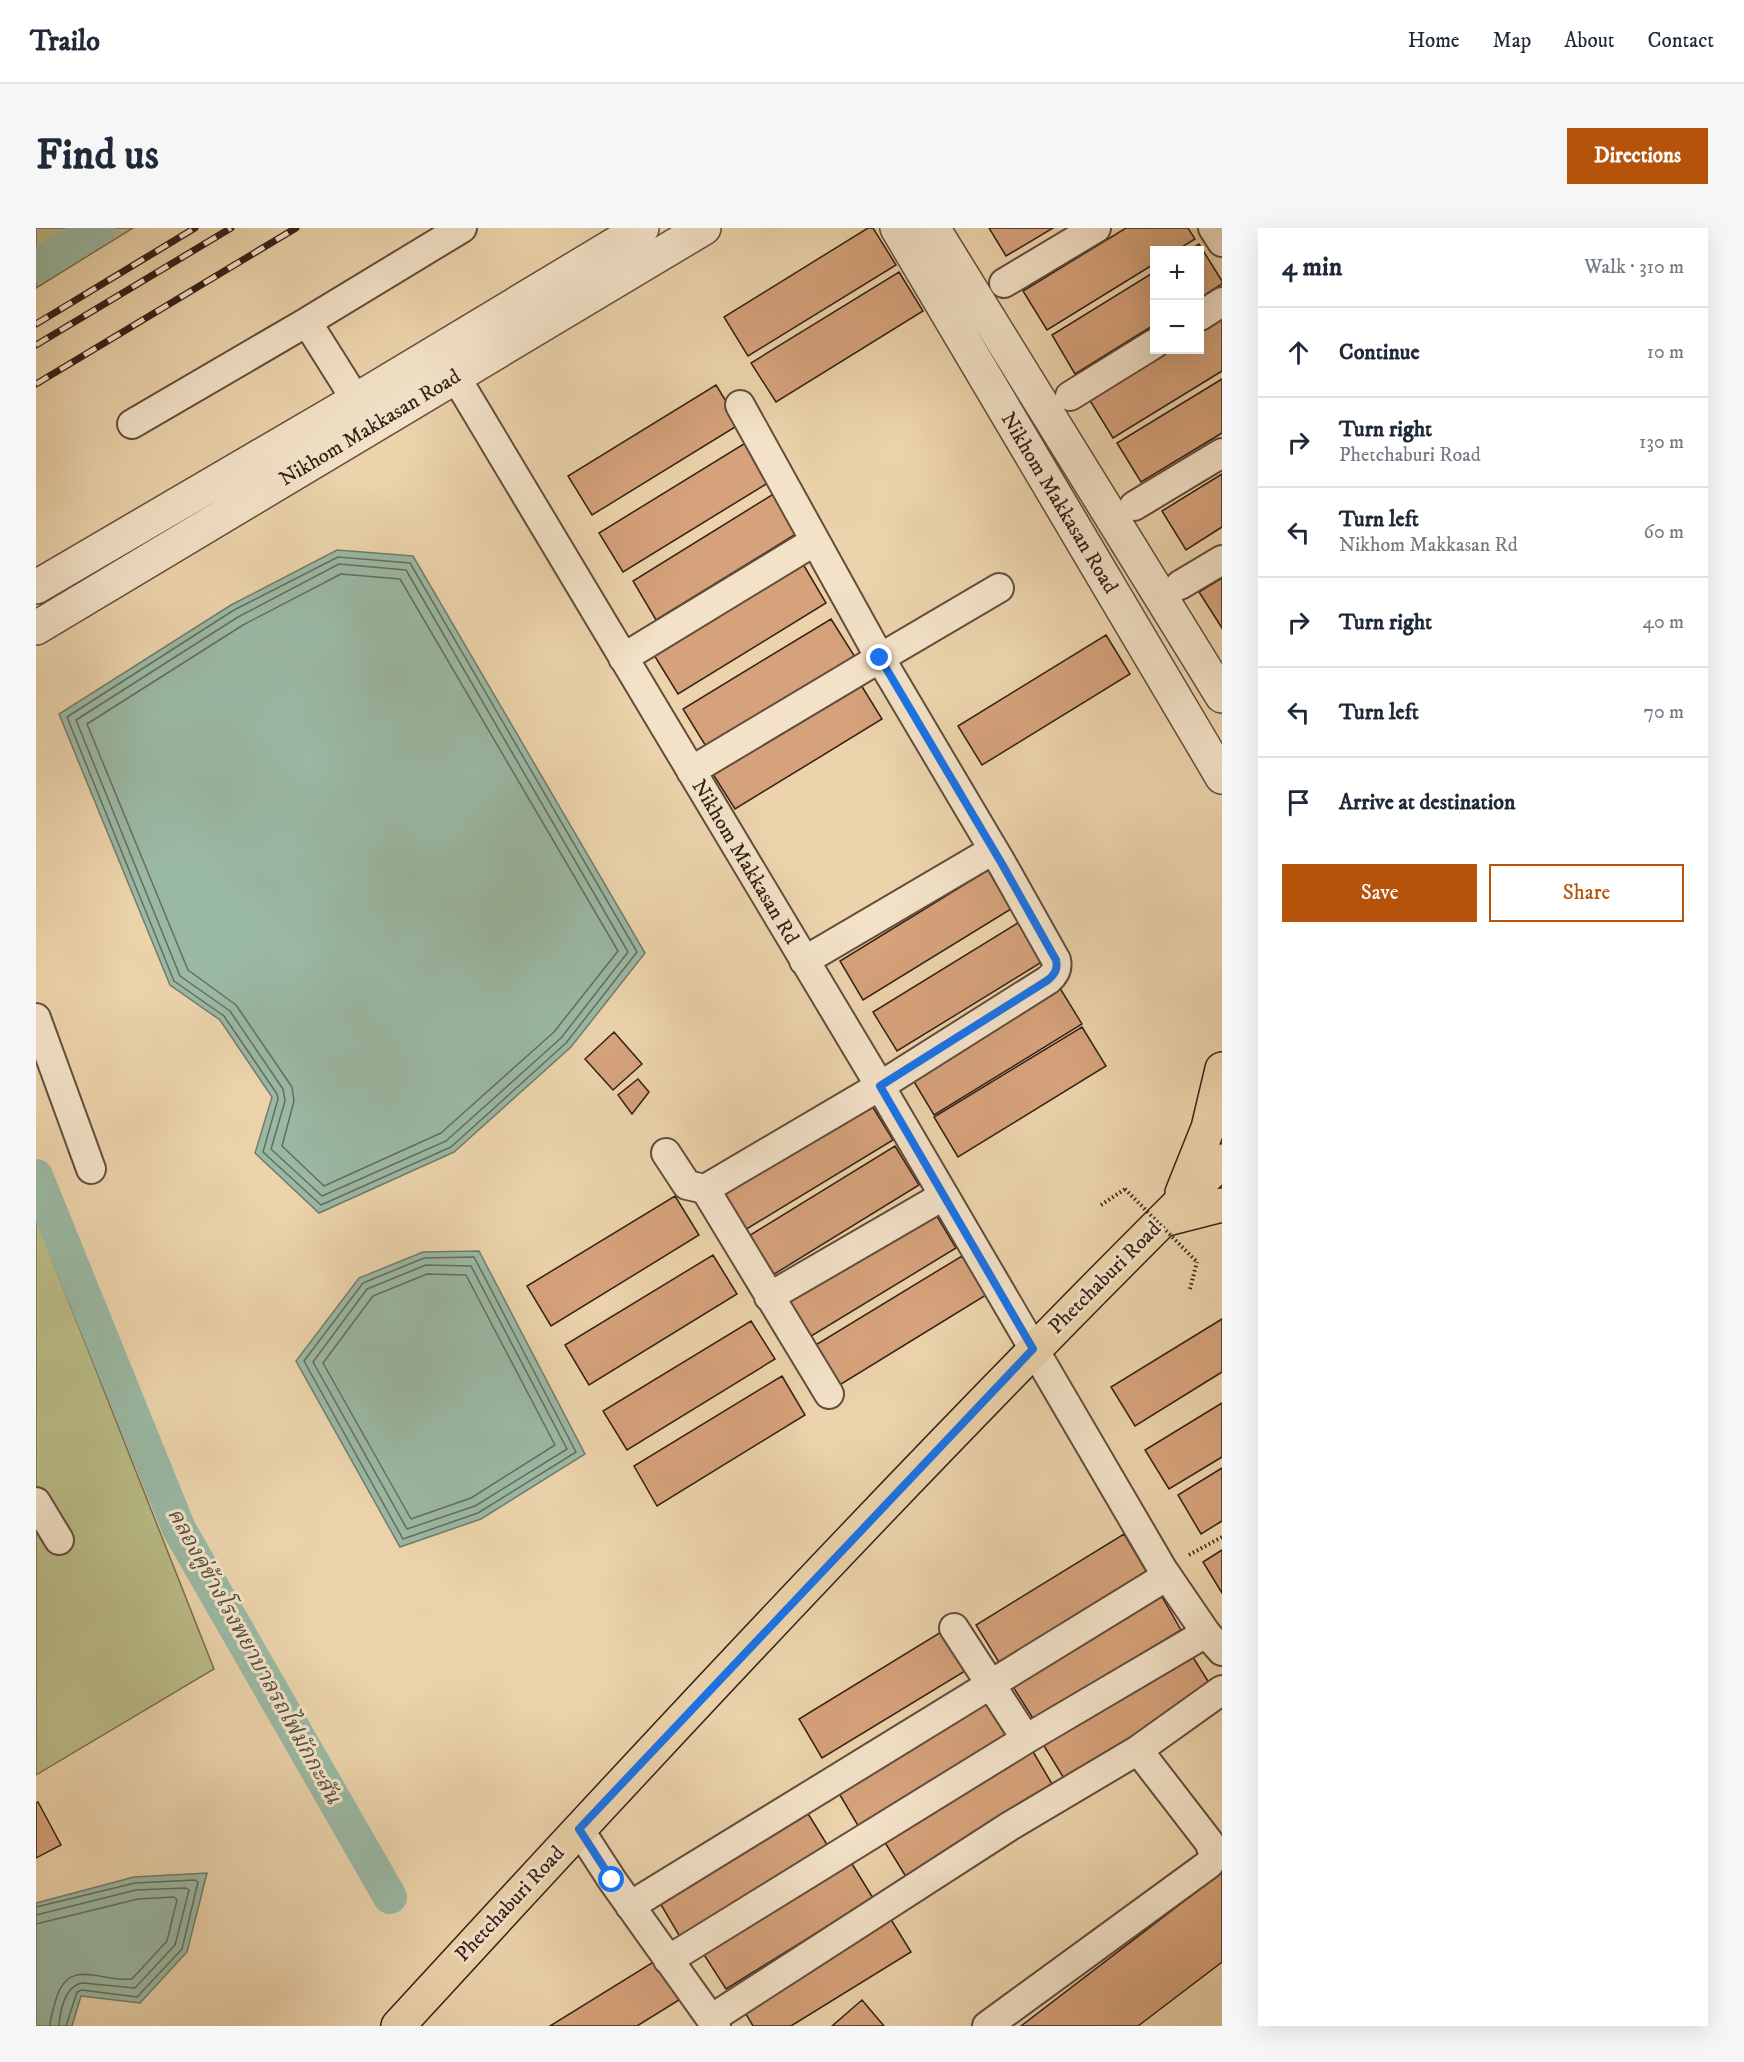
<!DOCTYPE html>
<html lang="en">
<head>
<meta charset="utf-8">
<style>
  body { margin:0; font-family:"IM FELL DW Pica","Noto Serif Thai",serif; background:#f6f6f7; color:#1f2937 }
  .controls { position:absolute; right:18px; top:18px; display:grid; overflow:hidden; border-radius:0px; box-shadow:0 6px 24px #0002 }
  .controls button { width:54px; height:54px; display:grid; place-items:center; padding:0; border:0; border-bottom:2px solid #e0e1e3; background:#fff; color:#1f2937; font:30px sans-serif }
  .stop { position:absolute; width:18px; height:18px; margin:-14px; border:4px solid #1a73e8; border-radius:50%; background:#fff }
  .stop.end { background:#1a73e8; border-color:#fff; box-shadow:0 2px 6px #0008 }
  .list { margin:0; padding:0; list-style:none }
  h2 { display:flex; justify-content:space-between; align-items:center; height:78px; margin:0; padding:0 24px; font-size:26px }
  h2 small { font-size:20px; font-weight:400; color:#747a83 }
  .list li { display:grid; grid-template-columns:39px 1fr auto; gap:18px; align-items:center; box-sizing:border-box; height:90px; padding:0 24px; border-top:2px solid #e0e1e3 }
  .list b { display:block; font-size:22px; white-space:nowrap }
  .list p { margin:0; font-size:20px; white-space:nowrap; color:#747a83 }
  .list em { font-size:20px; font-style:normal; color:#747a83 }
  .actions { display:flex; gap:12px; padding:18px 24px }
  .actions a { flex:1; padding:14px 0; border:2px solid #b45309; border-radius:0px; text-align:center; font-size:21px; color:#b45309 }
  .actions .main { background:#b45309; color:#fff }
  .icon { flex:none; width:33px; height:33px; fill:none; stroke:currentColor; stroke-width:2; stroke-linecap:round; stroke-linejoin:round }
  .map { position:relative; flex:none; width:1186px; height:1798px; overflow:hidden; border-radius:0px }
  header { display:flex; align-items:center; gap:36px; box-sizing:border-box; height:84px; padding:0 30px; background:#fff; border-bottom:2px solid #e0e1e3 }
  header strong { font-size:28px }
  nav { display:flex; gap:33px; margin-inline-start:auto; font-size:21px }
  .intro { display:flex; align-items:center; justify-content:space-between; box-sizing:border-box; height:144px; padding:0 36px }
  h1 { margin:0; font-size:42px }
  .button { padding:15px 27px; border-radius:0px; background:#b45309; color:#fff; font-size:21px; font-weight:700 }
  main { display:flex; gap:36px; padding:0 36px }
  aside { flex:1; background:#fff; border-radius:0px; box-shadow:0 6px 24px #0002 }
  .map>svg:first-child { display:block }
  .green { fill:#babc87; stroke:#776e4f; stroke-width:1.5 }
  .water { fill:#9ab9a4; stroke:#717c6c; stroke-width:1.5 }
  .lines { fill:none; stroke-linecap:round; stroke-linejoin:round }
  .shore { stroke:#676c5e; stroke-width:1.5 }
  .canal { stroke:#9ab9a4; stroke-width:34 }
  .building { fill:#d6a27b; stroke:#342017; stroke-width:1.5 }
  .minor-casing { stroke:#624d3c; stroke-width:32 }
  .tertiary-casing { stroke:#624d3c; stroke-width:36 }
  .primary-casing { stroke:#342017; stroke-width:36 }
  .path { stroke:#342017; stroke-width:4; stroke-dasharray:1.5 3; stroke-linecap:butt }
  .minor { stroke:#f3e2c8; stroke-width:28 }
  .tertiary { stroke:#f3e2c8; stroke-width:33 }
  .primary { stroke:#ecd3ab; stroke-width:33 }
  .rail-casing { stroke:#342017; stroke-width:7 }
  .rail { stroke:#f3e2c8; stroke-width:4.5; stroke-dasharray:14; stroke-linecap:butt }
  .path-bridge { stroke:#342017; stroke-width:4; stroke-dasharray:1.5 3; stroke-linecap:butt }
  .route { stroke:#1a73e8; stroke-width:8 }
  .labels { text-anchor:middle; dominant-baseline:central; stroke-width:6; stroke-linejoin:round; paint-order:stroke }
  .street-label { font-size:21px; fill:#342017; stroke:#f3e2c8 }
  .water-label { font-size:22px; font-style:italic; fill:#534e41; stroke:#f3e2c8 }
</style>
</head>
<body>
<header>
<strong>Trailo</strong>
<nav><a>Home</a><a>Map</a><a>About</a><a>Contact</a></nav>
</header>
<div class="intro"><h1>Find us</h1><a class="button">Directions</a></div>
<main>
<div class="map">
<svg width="1186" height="1798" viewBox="0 0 1186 1798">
  <rect width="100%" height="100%" fill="#ecd3ab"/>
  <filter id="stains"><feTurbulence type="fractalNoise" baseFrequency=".00333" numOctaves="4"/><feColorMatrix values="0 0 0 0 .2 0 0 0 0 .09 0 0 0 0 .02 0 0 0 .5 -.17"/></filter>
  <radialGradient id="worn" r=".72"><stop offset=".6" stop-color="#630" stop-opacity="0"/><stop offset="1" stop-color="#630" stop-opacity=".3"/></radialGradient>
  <path class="green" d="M0,0H97L0,60Z
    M0,990L178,1441L0,1547Z"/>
  <path class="water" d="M301,322L377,328L609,725L535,819L418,924L283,985L219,925L236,869L184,792L134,757L23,486L195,377Z
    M443,1023L549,1226L445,1291L364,1319L260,1133L323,1050L387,1024Z
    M171,1645L151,1724L104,1775L45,1768L36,1798H0V1675L98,1649Z"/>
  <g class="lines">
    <path class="shore" d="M302,329L374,335L601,724L530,815L415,919L285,977L227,924L242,871L241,866L188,788L138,753L31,489L198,382Z
      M303,336L370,342L592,724L525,810L410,913L286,968L235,921L249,873L247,861L194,783L144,748L40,492L202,389Z
      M305,346L364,351L582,723L518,804L405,905L288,958L246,918L258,873L256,859L200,777L152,742L51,496L207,397Z
      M438,1029L540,1224L442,1285L367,1311L268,1133L327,1055L388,1030Z
      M390,1037L435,1038L531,1221L439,1278L371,1301L277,1134L331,1061Z
      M391,1046L430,1047L519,1217L435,1270L375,1291L287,1135L337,1068Z
      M0,1679L99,1655L159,1652L162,1654L146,1721L101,1769L46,1762L41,1764L30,1798
      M0,1687L100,1662L150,1660L153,1662L139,1717L99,1760L47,1755C29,1757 24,1783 23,1798
      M0,1696L102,1671L138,1669L141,1672L131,1713L96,1751C66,1755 33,1728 20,1771C18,1780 14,1789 14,1798"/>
    <path class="canal" d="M0,38L63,0
      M0,948L143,1301L354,1669"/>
  </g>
  <path class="building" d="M832,0H837L860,37L712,128L688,89Z
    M953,0H1017L970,28Z
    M1090,0H1152L1159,11L1141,22H1118V36L1011,102L987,63Z
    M1163,16L1186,53V56L1164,70V22H1153Z
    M863,44L887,83L740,174L715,135Z
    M1118,44V97L1039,146L1016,107Z
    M1186,89V143L1077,210L1053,171L1134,122H1164V103Z
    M1186,151V205L1105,254L1081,215Z
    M680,157L704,196L556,287L532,248Z
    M711,214L735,253L587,344L563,305Z
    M1186,246V299L1150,322L1126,283Z
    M744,262L768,301L620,392L597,353Z
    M767,336L790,375L642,466L618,427Z
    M1186,350V400L1163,364Z
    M795,391L819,429L671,520L647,481Z
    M1070,407L1094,446L946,537L922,498Z
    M822,452L846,491L699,581L675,543Z
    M952,642L975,681L827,772L804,733Z
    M985,693L1009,732L861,823L837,784Z
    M1022,757L1046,796L898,887L874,847Z
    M1046,799L1070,838L922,929L898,889Z
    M578,804L606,836L577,862L549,831Z
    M602,851L613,864L596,886L582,867Z
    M833,873L857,912L709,1002L686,963Z
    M859,918L883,957L735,1048L711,1009Z
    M639,968L663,1007L515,1098L491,1058Z
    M896,980L920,1020L772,1110L748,1071Z
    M677,1027L701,1066L553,1157L529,1117Z
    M926,1028L950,1067L802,1158L778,1118Z
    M1186,1091V1144L1099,1198L1075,1159Z
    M715,1093L739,1131L591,1222L567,1183Z
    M746,1148L769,1187L621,1278L598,1238Z
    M1186,1175V1229L1133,1261L1109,1222Z
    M1186,1240V1293L1165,1306L1142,1267Z
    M1088,1306L1112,1346L964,1436L940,1397Z
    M1186,1322V1365L1167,1334Z
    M1122,1362L1145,1402L998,1492L974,1454Z
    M910,1401L934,1440L786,1530L763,1491Z
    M1153,1423L1177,1461L1029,1552L1005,1513Z
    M949,1471L972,1510L824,1601L801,1562Z
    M996,1522L1019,1561L872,1652L848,1613Z
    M2,1574L25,1617L0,1630V1575Z
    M771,1584L795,1623L647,1714L624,1675Z
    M813,1631L837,1670L690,1761L665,1722Z
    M1186,1644V1734L1102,1798H985Z
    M851,1685L875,1724L755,1798H717L704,1776Z
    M619,1733L643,1772L601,1798H514Z
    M826,1772L848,1798H796Z"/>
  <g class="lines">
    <g class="minor-casing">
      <path id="minor" d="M1177,0L1186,14
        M968,55L1060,0
        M1164,88L1186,74
        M271,94L426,0
        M419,148L844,858L1127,1342L1170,1405L1186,1423
        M1034,168L1118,116
        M96,196L271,94L320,172
        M1098,278L1186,225
        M1144,357L1186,332
        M587,430L779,313
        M655,543L844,430L704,177
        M768,733L957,622
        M0,790L55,941
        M630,925L651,957L669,961
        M733,1069L907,968
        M793,1166L669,961L844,858L1012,752C1019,746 1022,741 1020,732L966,636L844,430L963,360
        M0,1274L23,1312
        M918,1400L990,1511
        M543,1601L576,1652L680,1798
        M594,1678L1131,1348
        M632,1732L990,1511L1170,1405
        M675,1791L974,1598L1102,1522L1186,1462
        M951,1798L1173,1636L1178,1626L1173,1614L1102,1522"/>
    </g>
    <g class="tertiary-casing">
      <path id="tertiary" d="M861,0L1186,549
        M897,0L1186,468
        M0,359L320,172L606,0
        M0,400L668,0"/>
    </g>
    <g class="primary-casing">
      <path id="primary" d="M1146,965L1172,900L1186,841
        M1127,992L1186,977
        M362,1798C631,1505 903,1213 1186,933"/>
    </g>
    <path class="path" d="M1065,977L1089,961
      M1154,1061L1161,1034
      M1153,1327L1186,1309"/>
    <use href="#minor" class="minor"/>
    <use href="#tertiary" class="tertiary"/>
    <use href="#primary" class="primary"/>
    <g class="rail-casing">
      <path id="rail" d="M0,96L159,0
        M0,117L195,0
        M0,156L260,0"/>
    </g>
    <use href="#rail" class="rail"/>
    <path class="path-bridge" d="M1089,961L1161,1034"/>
  </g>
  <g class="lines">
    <path class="route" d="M576,1652L543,1601L997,1121L844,858L1012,752C1019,746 1022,741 1020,732L966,636L844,430"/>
  </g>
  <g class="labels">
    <g class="street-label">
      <text transform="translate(334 200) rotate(-31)">Nikhom Makkasan Road</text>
      <text transform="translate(1023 275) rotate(59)">Nikhom Makkasan Road</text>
      <text transform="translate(709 634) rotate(59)">Nikhom Makkasan Rd</text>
      <text transform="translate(1069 1050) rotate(-45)">Phetchaburi Road</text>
      <text transform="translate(474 1676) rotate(-47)">Phetchaburi Road</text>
    </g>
    <g class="water-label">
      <text transform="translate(218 1428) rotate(61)">คลองคู่ข้างโรงพยาบาลรถไฟมักกะสัน</text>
    </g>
  </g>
  <rect width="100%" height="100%" filter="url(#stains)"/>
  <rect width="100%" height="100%" fill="url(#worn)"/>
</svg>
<div class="controls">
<button>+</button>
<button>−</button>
</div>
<div class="stop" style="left:576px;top:1652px"></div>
<div class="stop end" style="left:844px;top:430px"></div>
</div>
<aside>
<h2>4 min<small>Walk · 310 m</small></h2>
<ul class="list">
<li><svg class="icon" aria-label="ahead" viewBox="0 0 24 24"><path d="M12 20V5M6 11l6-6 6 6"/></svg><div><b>Continue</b></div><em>10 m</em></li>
<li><svg class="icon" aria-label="right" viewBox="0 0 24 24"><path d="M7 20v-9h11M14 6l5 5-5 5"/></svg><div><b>Turn right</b><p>Phetchaburi Road</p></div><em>130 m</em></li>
<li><svg class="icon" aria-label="left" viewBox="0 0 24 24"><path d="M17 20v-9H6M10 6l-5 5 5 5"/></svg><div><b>Turn left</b><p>Nikhom Makkasan Rd</p></div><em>60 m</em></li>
<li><svg class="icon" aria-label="right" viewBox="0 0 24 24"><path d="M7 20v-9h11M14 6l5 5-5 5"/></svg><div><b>Turn right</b></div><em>40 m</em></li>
<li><svg class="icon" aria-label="left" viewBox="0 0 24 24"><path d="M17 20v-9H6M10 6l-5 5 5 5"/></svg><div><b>Turn left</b></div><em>70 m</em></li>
<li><svg class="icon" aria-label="arrive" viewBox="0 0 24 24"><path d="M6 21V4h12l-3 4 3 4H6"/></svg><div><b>Arrive at destination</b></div></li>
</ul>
<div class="actions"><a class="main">Save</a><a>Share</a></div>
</aside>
</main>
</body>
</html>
